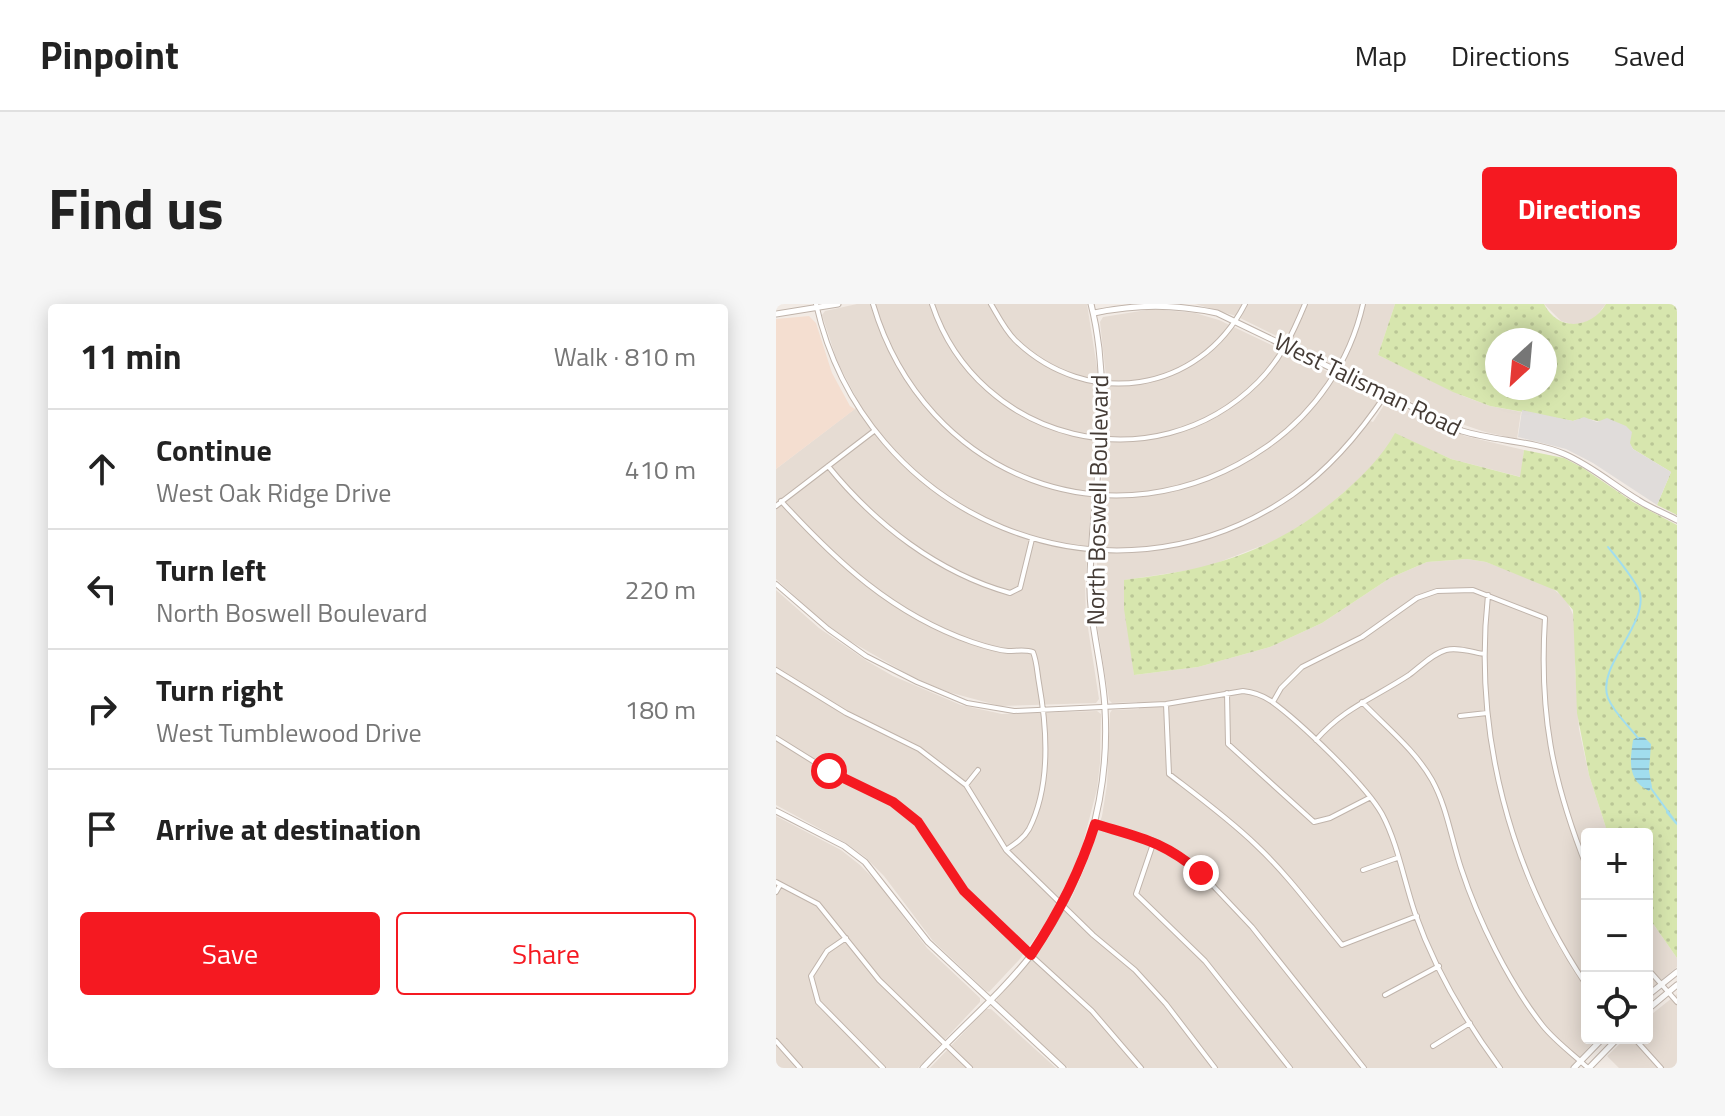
<!DOCTYPE html>
<html lang="en">
<head>
<meta charset="utf-8">
<style>
  body { margin:0; font-family:"Titillium Web",sans-serif; background:#f6f6f6; color:#222 }
  .controls { position:absolute; right:24px; bottom:24px; display:grid; overflow:hidden; border-radius:8px; box-shadow:0 4px 20px #0003 }
  .controls button { width:72px; height:72px; display:grid; place-items:center; padding:0; border:0; border-bottom:2px solid #e0e0e0; background:#fff; color:#222; font:40px sans-serif }
  .compass { position:absolute; left:709px; top:24px; width:72px; height:72px; border-radius:50%; background:#fff; box-shadow:0 4px 20px #0003; rotate:206deg }
  .stop { position:absolute; width:24px; height:24px; margin:-18px; border:6px solid #f51921; border-radius:50%; background:#fff }
  .stop.end { background:#f51921; border-color:#fff; box-shadow:0 2px 8px #0008 }
  .list { margin:0; padding:0; list-style:none }
  h2 { display:flex; justify-content:space-between; align-items:center; height:104px; margin:0; padding:0 32px; font-size:34px }
  h2 small { font-size:26px; font-weight:400; color:#767676 }
  .list li { display:grid; grid-template-columns:52px 1fr auto; gap:24px; align-items:center; box-sizing:border-box; height:120px; padding:0 32px; border-top:2px solid #e0e0e0 }
  .list b { display:block; font-size:30px; white-space:nowrap }
  .list p { margin:0; font-size:26px; white-space:nowrap; color:#767676 }
  .list em { font-size:26px; font-style:normal; color:#767676 }
  .actions { display:flex; gap:16px; padding:24px 32px }
  .actions a { flex:1; padding:18px 0; border:2px solid #f51921; border-radius:8px; text-align:center; font-size:28px; color:#f51921 }
  .actions .main { background:#f51921; color:#fff }
  .icon { flex:none; width:44px; height:44px; fill:none; stroke:currentColor; stroke-width:2; stroke-linecap:round; stroke-linejoin:round }
  .map { position:relative; flex:none; width:901px; height:764px; overflow:hidden; border-radius:8px }
  header { display:flex; align-items:center; gap:48px; box-sizing:border-box; height:112px; padding:0 40px; background:#fff; border-bottom:2px solid #e0e0e0 }
  header strong { font-size:38px }
  nav { display:flex; gap:44px; margin-inline-start:auto; font-size:28px }
  .intro { display:flex; align-items:center; justify-content:space-between; box-sizing:border-box; height:192px; padding:0 48px }
  h1 { margin:0; font-size:56px }
  .button { padding:20px 36px; border-radius:8px; background:#f51921; color:#fff; font-size:28px; font-weight:700 }
  main { display:flex; gap:48px; padding:0 48px }
  aside { flex:1; background:#fff; border-radius:8px; box-shadow:0 4px 20px #0003 }
  .map>svg:first-child { display:block }
  .residential { fill:#e6dcd3 }
  .commercial { fill:#f4ded0 }
  .grass { fill:url(#grass-dots); fill-rule:evenodd }
  .parking { fill:#e0dcda }
  .water { fill:url(#water-rules) }
  .lines { fill:none; stroke-linecap:round; stroke-linejoin:round }
  .stream { stroke:#a1ddee; stroke-width:2 }
  .minor-casing { stroke:#c0b4ab; stroke-width:6 }
  .tertiary-casing { stroke:#c0b4ab; stroke-width:7 }
  .minor { stroke:#fff; stroke-width:4 }
  .tertiary { stroke:#fff; stroke-width:5 }
  .route { stroke:#f51921; stroke-width:10 }
  .labels { text-anchor:middle; dominant-baseline:central; stroke-width:6; stroke-linejoin:round; paint-order:stroke }
  .street-label { font-size:24px; fill:#443b35; stroke:#fff }
</style>
</head>
<body>
<header>
<strong>Pinpoint</strong>
<nav><a>Map</a><a>Directions</a><a>Saved</a></nav>
</header>
<div class="intro"><h1>Find us</h1><a class="button">Directions</a></div>
<main>
<aside>
<h2>11 min<small>Walk · 810 m</small></h2>
<ul class="list">
<li><svg class="icon" aria-label="ahead" viewBox="0 0 24 24"><path d="M12 20V5M6 11l6-6 6 6"/></svg><div><b>Continue</b><p>West Oak Ridge Drive</p></div><em>410 m</em></li>
<li><svg class="icon" aria-label="left" viewBox="0 0 24 24"><path d="M17 20v-9H6M10 6l-5 5 5 5"/></svg><div><b>Turn left</b><p>North Boswell Boulevard</p></div><em>220 m</em></li>
<li><svg class="icon" aria-label="right" viewBox="0 0 24 24"><path d="M7 20v-9h11M14 6l5 5-5 5"/></svg><div><b>Turn right</b><p>West Tumblewood Drive</p></div><em>180 m</em></li>
<li><svg class="icon" aria-label="arrive" viewBox="0 0 24 24"><path d="M6 21V4h12l-3 4 3 4H6"/></svg><div><b>Arrive at destination</b></div></li>
</ul>
<div class="actions"><a class="main">Save</a><a>Share</a></div>
</aside>
<div class="map">
<svg width="901" height="764" viewBox="0 0 901 764">
  <defs>
    <pattern id="grass-dots" width="8" height="8" patternUnits="userSpaceOnUse" patternTransform="scale(2)"><rect width="8" height="8" fill="#d7e6ae"/><path d="M2 2h.1M6 6h.1" fill="none" stroke="#bac696" stroke-width="1.8" stroke-linecap="round"/></pattern>
    <pattern id="water-rules" width="6" height="5" patternUnits="userSpaceOnUse" patternTransform="scale(2)"><rect width="6" height="5" fill="#a1ddee"/><path d="M0 2.5h6" fill="none" stroke="#85b4c2"/></pattern>
  </defs>
  <rect width="100%" height="100%" fill="#f2ebe5"/>
  <path class="residential" d="M81,0H311L322,70V113L309,281L310,311L323,395L320,399L224,402L172,388L140,375L74,337L47,318L0,275V165L84,101L61,57L46,11L49,7Z
    M419,0H619L602,51L687,92L714,102L745,108L741,135L709,128L668,114L460,12Z
    M768,0H830L817,16L798,21L785,17Z
    M377,5L419,9L443,16L603,92L605,96L592,116L597,118L610,98H614L689,132L748,146L745,173L675,155L619,130L611,145L588,171L546,207L506,234L428,264L349,276L358,371L422,363L494,343L546,319L614,274L651,258L691,255L710,258L773,282L790,295L799,315V363L803,425L813,471L832,530H811V734H821L794,764H292L221,698L220,694L268,639L296,593L308,565L326,512L331,481L334,409L336,406L363,405L361,398L336,399L333,396L321,320V240L332,91L324,18L327,13Z
    M0,286L43,324L91,357L117,372L185,401L226,410L321,407L325,410L324,459L321,485L304,551L272,616L243,656L213,688L210,687L157,637L108,572L89,553L70,539L0,501Z
    M0,512L65,546L84,561L101,578L151,644L204,694V698L142,764H0Z
    M871,611L901,654V663L871,688Z
    M901,690V764H843L831,752L850,734H871V714Z
    M210,705H215L280,764H154Z"/>
  <path class="commercial" d="M33,12L40,19L56,69L74,102L79,105L0,165V15Z"/>
  <path class="grass" d="M619,0H768C782,28 815,25 830,0H901V211L881,201L895,168L857,145C847,126 818,109 797,117L714,102L677,88L602,51ZM721,36H769V84H721Z
    M619,129L675,155L744,173L748,146L788,154L807,164L857,198L901,221V654L871,611V530H832L813,471L801,409L797,306L781,287L710,258L691,255L651,258L614,274L546,319L494,343L422,363L358,371L348,305V276C436,266 499,248 567,189C587,171 606,153 619,129Z"/>
  <path class="parking" d="M746,106L797,117L808,113L821,118L831,114L850,122L856,128L854,139L857,145L895,168L881,201L817,159L790,145L742,133Z"/>
  <path class="water" d="M861,433H868L875,440L873,467L876,483L873,487C851,476 854,457 857,436Z"/>
  <g class="lines">
    <path class="stream" d="M832,243C840,253 861,278 864,289C871,322 820,363 832,394C838,409 853,422 862,434
      M874,483L901,520
      M891,508L900,519"/>
    <g class="minor-casing">
      <path id="minor" d="M40,0C88,215 332,318 516,191C555,164 584,129 610,90
        M97,0C148,174 339,248 490,143C539,109 574,58 587,0
        M156,0C202,138 378,182 482,78C505,55 517,29 529,0
        M215,0C222,12 229,26 239,36C311,106 423,90 469,0
        M52,162C99,220 162,269 234,289L244,284L256,235
        M5,197C61,258 116,310 196,338C208,342 220,346 232,347C241,347 249,345 257,348C261,358 261,368 263,379C271,424 275,482 253,525C248,534 239,540 230,546
        M0,202L98,127
        M0,280L52,325L90,352L141,378L191,399L238,407L390,400L467,387C477,388 486,391 495,397C524,418 589,480 606,510C622,540 628,577 639,609C658,663 690,718 724,764
        M712,291C697,429 734,568 811,682
        M0,366L70,409L143,445L190,481L230,546L317,631L359,666L390,700L439,764
        M451,389L452,440L538,518L554,514L593,494
        M497,398L505,384L526,363L586,333L641,294L661,287L697,286L769,314C763,409 776,476 811,564
        M586,398C610,423 639,446 656,476C671,503 675,534 685,564C702,616 733,679 767,722C780,738 797,750 812,764
        M390,400L393,470C423,493 453,515 480,541C512,571 538,607 566,641L641,612
        M684,412L711,409
        M0,434L53,467L117,498L142,518L177,571L202,603L316,707L365,764
        M540,436C568,404 598,394 633,371C644,363 656,350 670,346C682,343 696,348 708,350
        M190,481L202,466
        M319,520L378,537L401,549L425,569L476,623L588,764
        M378,537L360,590L429,657L514,764
        M587,566L621,554
        M0,578L42,600L103,676L194,764
        M0,588L4,581
        M70,634L51,647L35,672L42,698L107,764
        M871,664L901,698
        M609,691L663,662
        M858,734L885,764
        M0,737L24,764
        M657,742L694,719"/>
    </g>
    <g class="tertiary-casing">
      <path id="tertiary" d="M318,9C362,0 397,0 441,9L686,127C719,137 757,137 788,150C816,162 837,181 862,196C874,204 888,209 901,216
        M0,10L62,0
        M0,507L68,542L89,558L152,638L287,764
        M871,692L901,668
        M871,706L901,681
        M147,764C182,726 224,691 256,650C309,580 334,492 329,405C327,360 312,317 314,272C317,181 338,90 315,0
        M798,764L827,734
        M813,764L842,734"/>
    </g>
    <use href="#minor" class="minor"/>
    <use href="#tertiary" class="tertiary"/>
  </g>
  <g class="lines">
    <path class="route" d="M53,467L117,498L142,518L188,587L255,651C283,609 304,568 319,520C365,534 387,537 425,569"/>
  </g>
  <g class="labels">
    <g class="street-label">
      <text transform="translate(592 80) rotate(26)">West Talisman Road</text>
      <text transform="translate(321 196) rotate(-89)">North Boswell Boulevard</text>
    </g>
  </g>
</svg>
<div class="controls">
<button>+</button>
<button>−</button>
<button><svg class="icon" aria-label="locate" viewBox="0 0 24 24"><circle cx="12" cy="12" r="6"/><path d="M12 2v4M12 18v4M2 12h4M18 12h4"/></svg></button>
</div>
<svg class="compass" viewBox="-18 -18 36 36"><path d="M0-13l5 13h-10z" fill="#e53935"/><path d="M0 13l5-13h-10z" fill="#767676"/></svg>
<div class="stop" style="left:53px;top:467px"></div>
<div class="stop end" style="left:425px;top:569px"></div>
</div>
</main>
</body>
</html>
